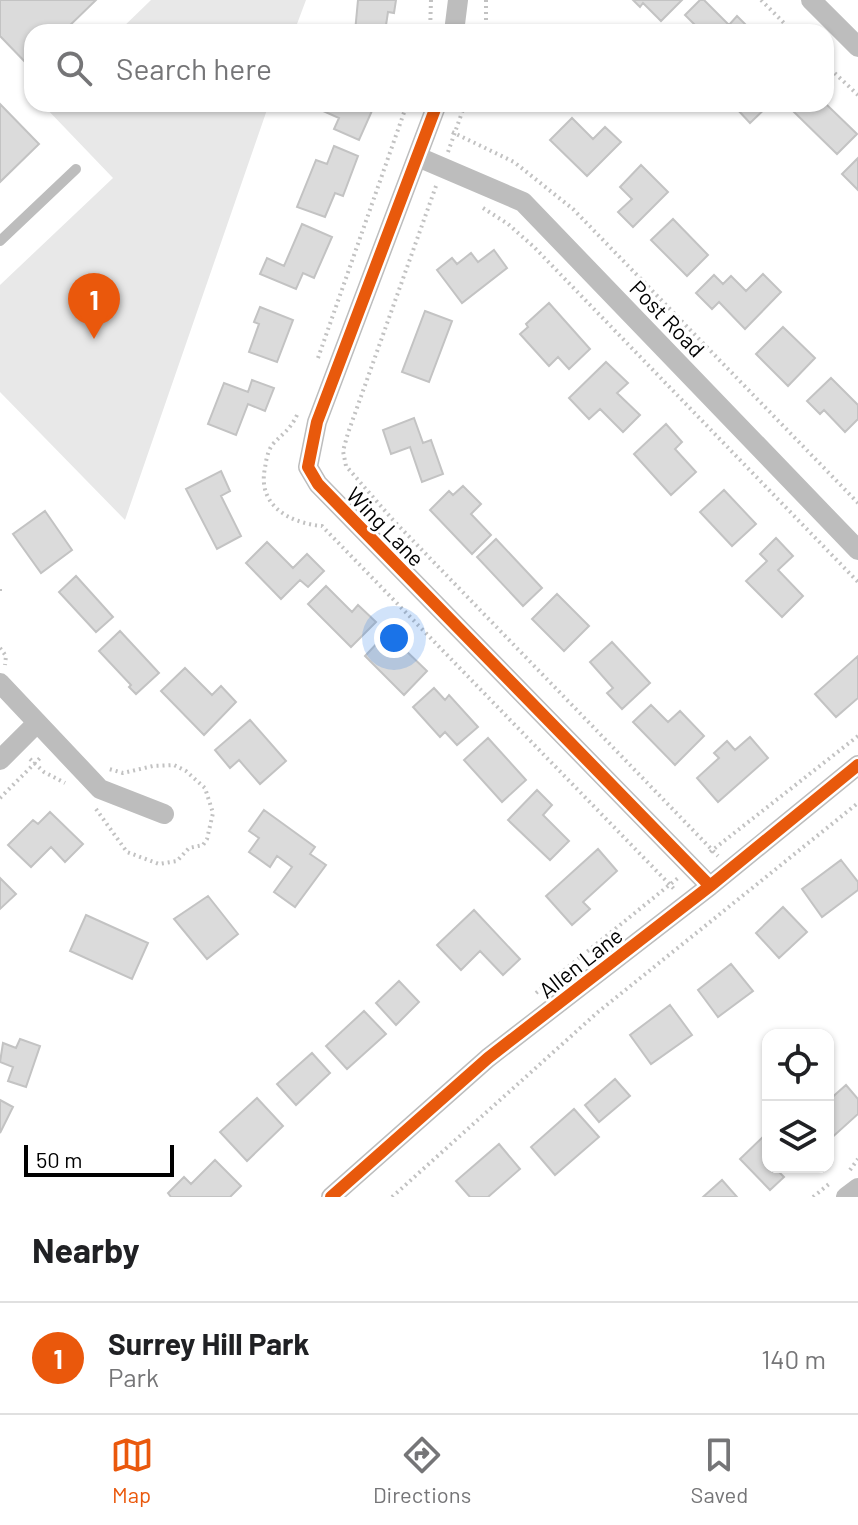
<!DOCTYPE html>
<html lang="en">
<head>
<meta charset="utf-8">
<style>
  body { margin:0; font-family:Barlow,sans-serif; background:#f6f6f6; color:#202124 }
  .controls { position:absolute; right:24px; bottom:24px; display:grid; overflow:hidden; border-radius:16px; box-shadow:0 2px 6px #0004 }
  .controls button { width:72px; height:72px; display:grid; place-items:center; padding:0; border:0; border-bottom:2px solid #e0e0e0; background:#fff; color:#202124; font:40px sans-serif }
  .scale { position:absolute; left:24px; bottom:20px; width:150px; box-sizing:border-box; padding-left:8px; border:4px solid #000; border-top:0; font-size:22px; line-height:28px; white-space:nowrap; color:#000; -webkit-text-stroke:6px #fff; paint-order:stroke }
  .you { position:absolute; left:394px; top:638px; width:28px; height:28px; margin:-20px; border:6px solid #fff; border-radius:50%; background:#1a73e8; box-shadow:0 0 0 12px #1a73e833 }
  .badge { display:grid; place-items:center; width:52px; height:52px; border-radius:50%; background:#ea580c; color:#fff; font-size:26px; font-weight:700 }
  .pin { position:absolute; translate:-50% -66px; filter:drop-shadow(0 2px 4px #0008) }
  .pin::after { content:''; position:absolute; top:42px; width:28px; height:24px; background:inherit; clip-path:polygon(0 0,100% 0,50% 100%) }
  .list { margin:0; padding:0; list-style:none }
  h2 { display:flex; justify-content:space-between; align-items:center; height:104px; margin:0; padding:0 32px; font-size:34px }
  h2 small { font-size:26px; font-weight:400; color:#757577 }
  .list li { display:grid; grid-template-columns:52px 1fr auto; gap:24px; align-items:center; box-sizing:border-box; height:112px; padding:0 32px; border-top:2px solid #e0e0e0 }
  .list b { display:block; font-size:30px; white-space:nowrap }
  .list p { margin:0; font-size:26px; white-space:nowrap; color:#757577 }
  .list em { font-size:26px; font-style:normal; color:#757577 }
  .icon { flex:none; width:44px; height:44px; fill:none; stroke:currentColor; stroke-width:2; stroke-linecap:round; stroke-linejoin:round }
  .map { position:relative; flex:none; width:858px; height:1197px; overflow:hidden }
  .search { position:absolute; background:#fff; box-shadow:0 2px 6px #0004; left:24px; right:24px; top:24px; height:88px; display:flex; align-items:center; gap:20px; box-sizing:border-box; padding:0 28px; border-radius:24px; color:#757577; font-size:30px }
  .sheet { height:216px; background:#fff }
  nav { display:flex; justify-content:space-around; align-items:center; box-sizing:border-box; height:112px; border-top:2px solid #e0e0e0; background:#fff; font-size:22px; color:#757577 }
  nav a { display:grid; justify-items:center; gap:4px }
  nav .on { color:#ea580c }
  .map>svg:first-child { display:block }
  .green { fill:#e8e8e8 }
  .building { fill:#dbdbdb; stroke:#c3c3c3; stroke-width:2 }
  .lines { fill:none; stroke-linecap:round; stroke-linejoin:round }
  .path { stroke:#c2c2c2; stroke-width:4; stroke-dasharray:2 4; stroke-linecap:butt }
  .service { stroke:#bdbdbd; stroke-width:10 }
  .minor { stroke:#bdbdbd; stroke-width:20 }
  .cycleway-casing { stroke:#fff; stroke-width:17 }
  .cycleway { stroke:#e8590c; stroke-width:12 }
  .labels { text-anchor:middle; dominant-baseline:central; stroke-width:6; stroke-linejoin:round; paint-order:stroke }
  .street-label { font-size:22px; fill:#000; stroke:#fff }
</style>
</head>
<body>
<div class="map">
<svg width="858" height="1197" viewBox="0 0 858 1197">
  <rect width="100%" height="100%" fill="#fff"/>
  <path class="green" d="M151,0H306L294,32H118Z
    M269,104L125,520L0,392V285L113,178L43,105Z"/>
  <path class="building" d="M0,0H96L63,32H32V63L29,66L0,36Z
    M358,0H396L394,13L388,12L385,32H355Z
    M633,0H682L661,21L643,3L640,7Z
    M700,0H704L729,25L737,16L753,32H702L685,15Z
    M0,104L39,144L0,182Z
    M326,104H375L359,140L334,129L339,118L323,111Z
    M743,104H770L750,123L737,109Z
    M802,104H819L822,107L826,104L857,134L837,154L794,112Z
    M572,118L593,139L605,127L621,142L587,176L550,140Z
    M334,146L358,156L343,196L335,193L325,217L297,207L316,160L327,164Z
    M858,158V190L842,174Z
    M641,165L668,192L633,227L618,212L632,199L620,187Z
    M673,219L708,255L687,276L651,240Z
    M302,224L332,237L314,278L303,273L296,289L260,274L267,258L284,266Z
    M494,250L507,268L462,303L437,270L452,258L457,264L471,253L478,262Z
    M763,274L781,292L745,329L719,302L712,309L696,293L714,275L723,284L731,276L746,291Z
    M549,303L590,349L569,369L558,357L549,366L520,334L528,327L526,324Z
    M260,307L293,320L277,362L249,352L259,324L254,322Z
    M425,311L452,321L429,382L402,372Z
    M783,327L815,358L788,386L756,354Z
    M606,362L628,383L617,393L640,415L623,432L600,409L589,419L569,398Z
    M831,378L858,405V419L845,432L824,410L820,414L807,401Z
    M252,380L274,388L265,411L248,404L236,435L208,424L224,383L248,392Z
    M414,418L423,443L431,440L443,474L422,482L410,447L391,454L383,430Z
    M666,424L682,442L675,449L696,472L671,495L634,454Z
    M221,471L230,491L221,496L241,536L217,549L186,489Z
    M463,486L481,504L471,514L491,535L472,554L430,510L449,491L453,495Z
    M724,490L756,524L732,546L700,512Z
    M45,511L72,550L41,573L13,534Z
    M776,538L793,556L778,570L803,596L782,617L746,581L767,561L760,554Z
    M496,539L542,588L523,606L477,557Z
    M267,542L293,568L307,554L324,571L308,587L300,580L281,599L246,563Z
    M76,576L113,617L96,632L59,592Z
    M326,586L352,612L358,605L376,622L351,647L308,604Z
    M557,594L589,626L564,651L532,619Z
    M120,631L159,673L136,694L129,687L131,685L99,651Z
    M382,638L396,652L401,646L427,671L404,695L365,656Z
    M612,642L650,683L622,709L607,693L613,688L590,662Z
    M858,656V698L836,717L815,694Z
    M185,668L212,695L221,686L236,702L204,735L161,691Z
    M434,688L445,700L449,695L478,727L457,745L445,732L440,737L413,707Z
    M651,705L668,722L680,711L704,736L675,765L633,722Z
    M250,720L286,761L260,784L239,760L230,768L215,750Z
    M750,737L768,758L718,802L697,778L719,758L714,753L727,741L735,750Z
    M488,738L526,780L502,802L464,760Z
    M537,790L552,805L543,815L569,841L550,860L508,820Z
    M264,810L315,847L310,854L326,865L295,907L274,892L292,867L277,856L270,867L249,852L259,838L249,831Z
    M50,812L83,844L65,862L51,847L31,867L8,845L33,820L38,824Z
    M598,849L617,871L583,902L590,909L572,925L546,896Z
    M841,860L858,882V890L822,917L802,889Z
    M0,878L16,894L0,909Z
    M208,896L238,934L207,959L174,919Z
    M783,907L807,932L779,958L756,933Z
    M474,910L520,959L503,975L480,951L461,970L437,945Z
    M86,915L148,943L132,979L70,951Z
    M731,964L753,991L718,1017L698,990Z
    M399,981L419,1002L396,1025L376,1003Z
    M670,1005L692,1035L651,1064L630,1035Z
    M364,1011L386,1034L347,1069L326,1046Z
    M20,1039L40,1046L26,1087L8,1081L13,1067L0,1062L3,1043L16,1048Z
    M312,1053L330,1073L296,1105L277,1084Z
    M615,1079L630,1096L599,1122L585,1105Z
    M846,1085L858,1099V1114L828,1141V1101Z
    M257,1098L283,1126L247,1161L220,1132Z
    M0,1100L13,1107L0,1133Z
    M574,1109L599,1137L555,1175L531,1147Z
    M768,1132V1167H774L784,1177L770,1190L740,1159Z
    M499,1144L520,1169L488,1197H470L456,1181Z
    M215,1160L241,1186L230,1197H171L168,1193L184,1177L191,1184Z
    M722,1180L737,1197H703Z"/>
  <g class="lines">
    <path class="path" d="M761,0L793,32
      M430,32L431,0
      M486,32V0
      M826,65L858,95
      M452,132L514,162L573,209L858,503
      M448,152L465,104
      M436,186L348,433L343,451L346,466L393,520L718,856
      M483,208L508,224L534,247L858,582
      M318,358L407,104
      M297,415C290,430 283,433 273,444C268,450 266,460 265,468C257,505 289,523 322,526L676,891
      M0,589V591
      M0,648L6,656L5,665
      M30,759L44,772L65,783
      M0,798L41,757
      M96,809L127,852L159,864L177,861L189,848L203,845L207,839L213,813L205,788L186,771L174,765L153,766L123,773L109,769
      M710,852L858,736
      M536,993L678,878
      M850,1170L858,1159
      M392,1197L598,1012L858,803
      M813,1197L829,1184"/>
    <path class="service" d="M0,241L76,169"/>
    <path class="minor" d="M811,0L858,47
      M454,32L458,0
      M437,104L317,422L308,467L318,484L710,886
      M418,157L523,202L858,550
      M0,683L100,789L164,814
      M0,760L36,724
      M331,1197L488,1058L710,886L858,765
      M846,1197L858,1188"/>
    <g class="cycleway-casing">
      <path id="cycleway" d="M437,104L317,422L308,467L318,484L710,886
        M331,1197L488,1058L710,886L858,765"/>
    </g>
    <use href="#cycleway" class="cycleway"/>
  </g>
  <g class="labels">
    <g class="street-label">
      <text transform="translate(668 318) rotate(46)">Post Road</text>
      <text transform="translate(386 526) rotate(46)">Wing Lane</text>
      <text transform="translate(580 962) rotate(-38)">Allen Lane</text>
    </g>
  </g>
</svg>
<div class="controls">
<button><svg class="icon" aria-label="locate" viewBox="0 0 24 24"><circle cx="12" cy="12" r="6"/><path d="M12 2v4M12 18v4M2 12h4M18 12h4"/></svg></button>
<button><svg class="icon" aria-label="layers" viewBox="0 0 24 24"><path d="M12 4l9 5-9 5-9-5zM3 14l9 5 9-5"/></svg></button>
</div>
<div class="scale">50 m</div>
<div class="you"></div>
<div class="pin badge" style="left:94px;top:339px">1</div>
<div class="search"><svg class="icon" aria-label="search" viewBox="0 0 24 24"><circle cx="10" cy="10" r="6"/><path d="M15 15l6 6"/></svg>Search here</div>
</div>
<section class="sheet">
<h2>Nearby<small></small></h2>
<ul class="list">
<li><span class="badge">1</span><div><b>Surrey Hill Park</b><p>Park</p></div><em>140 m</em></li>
</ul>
</section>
<nav>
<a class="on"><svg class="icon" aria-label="map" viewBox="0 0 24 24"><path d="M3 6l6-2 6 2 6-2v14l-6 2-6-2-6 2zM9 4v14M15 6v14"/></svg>Map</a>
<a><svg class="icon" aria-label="directions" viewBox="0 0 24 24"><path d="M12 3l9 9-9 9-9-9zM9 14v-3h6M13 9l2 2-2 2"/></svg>Directions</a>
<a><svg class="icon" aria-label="saved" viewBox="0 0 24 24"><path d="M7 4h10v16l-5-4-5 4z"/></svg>Saved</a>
</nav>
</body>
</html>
